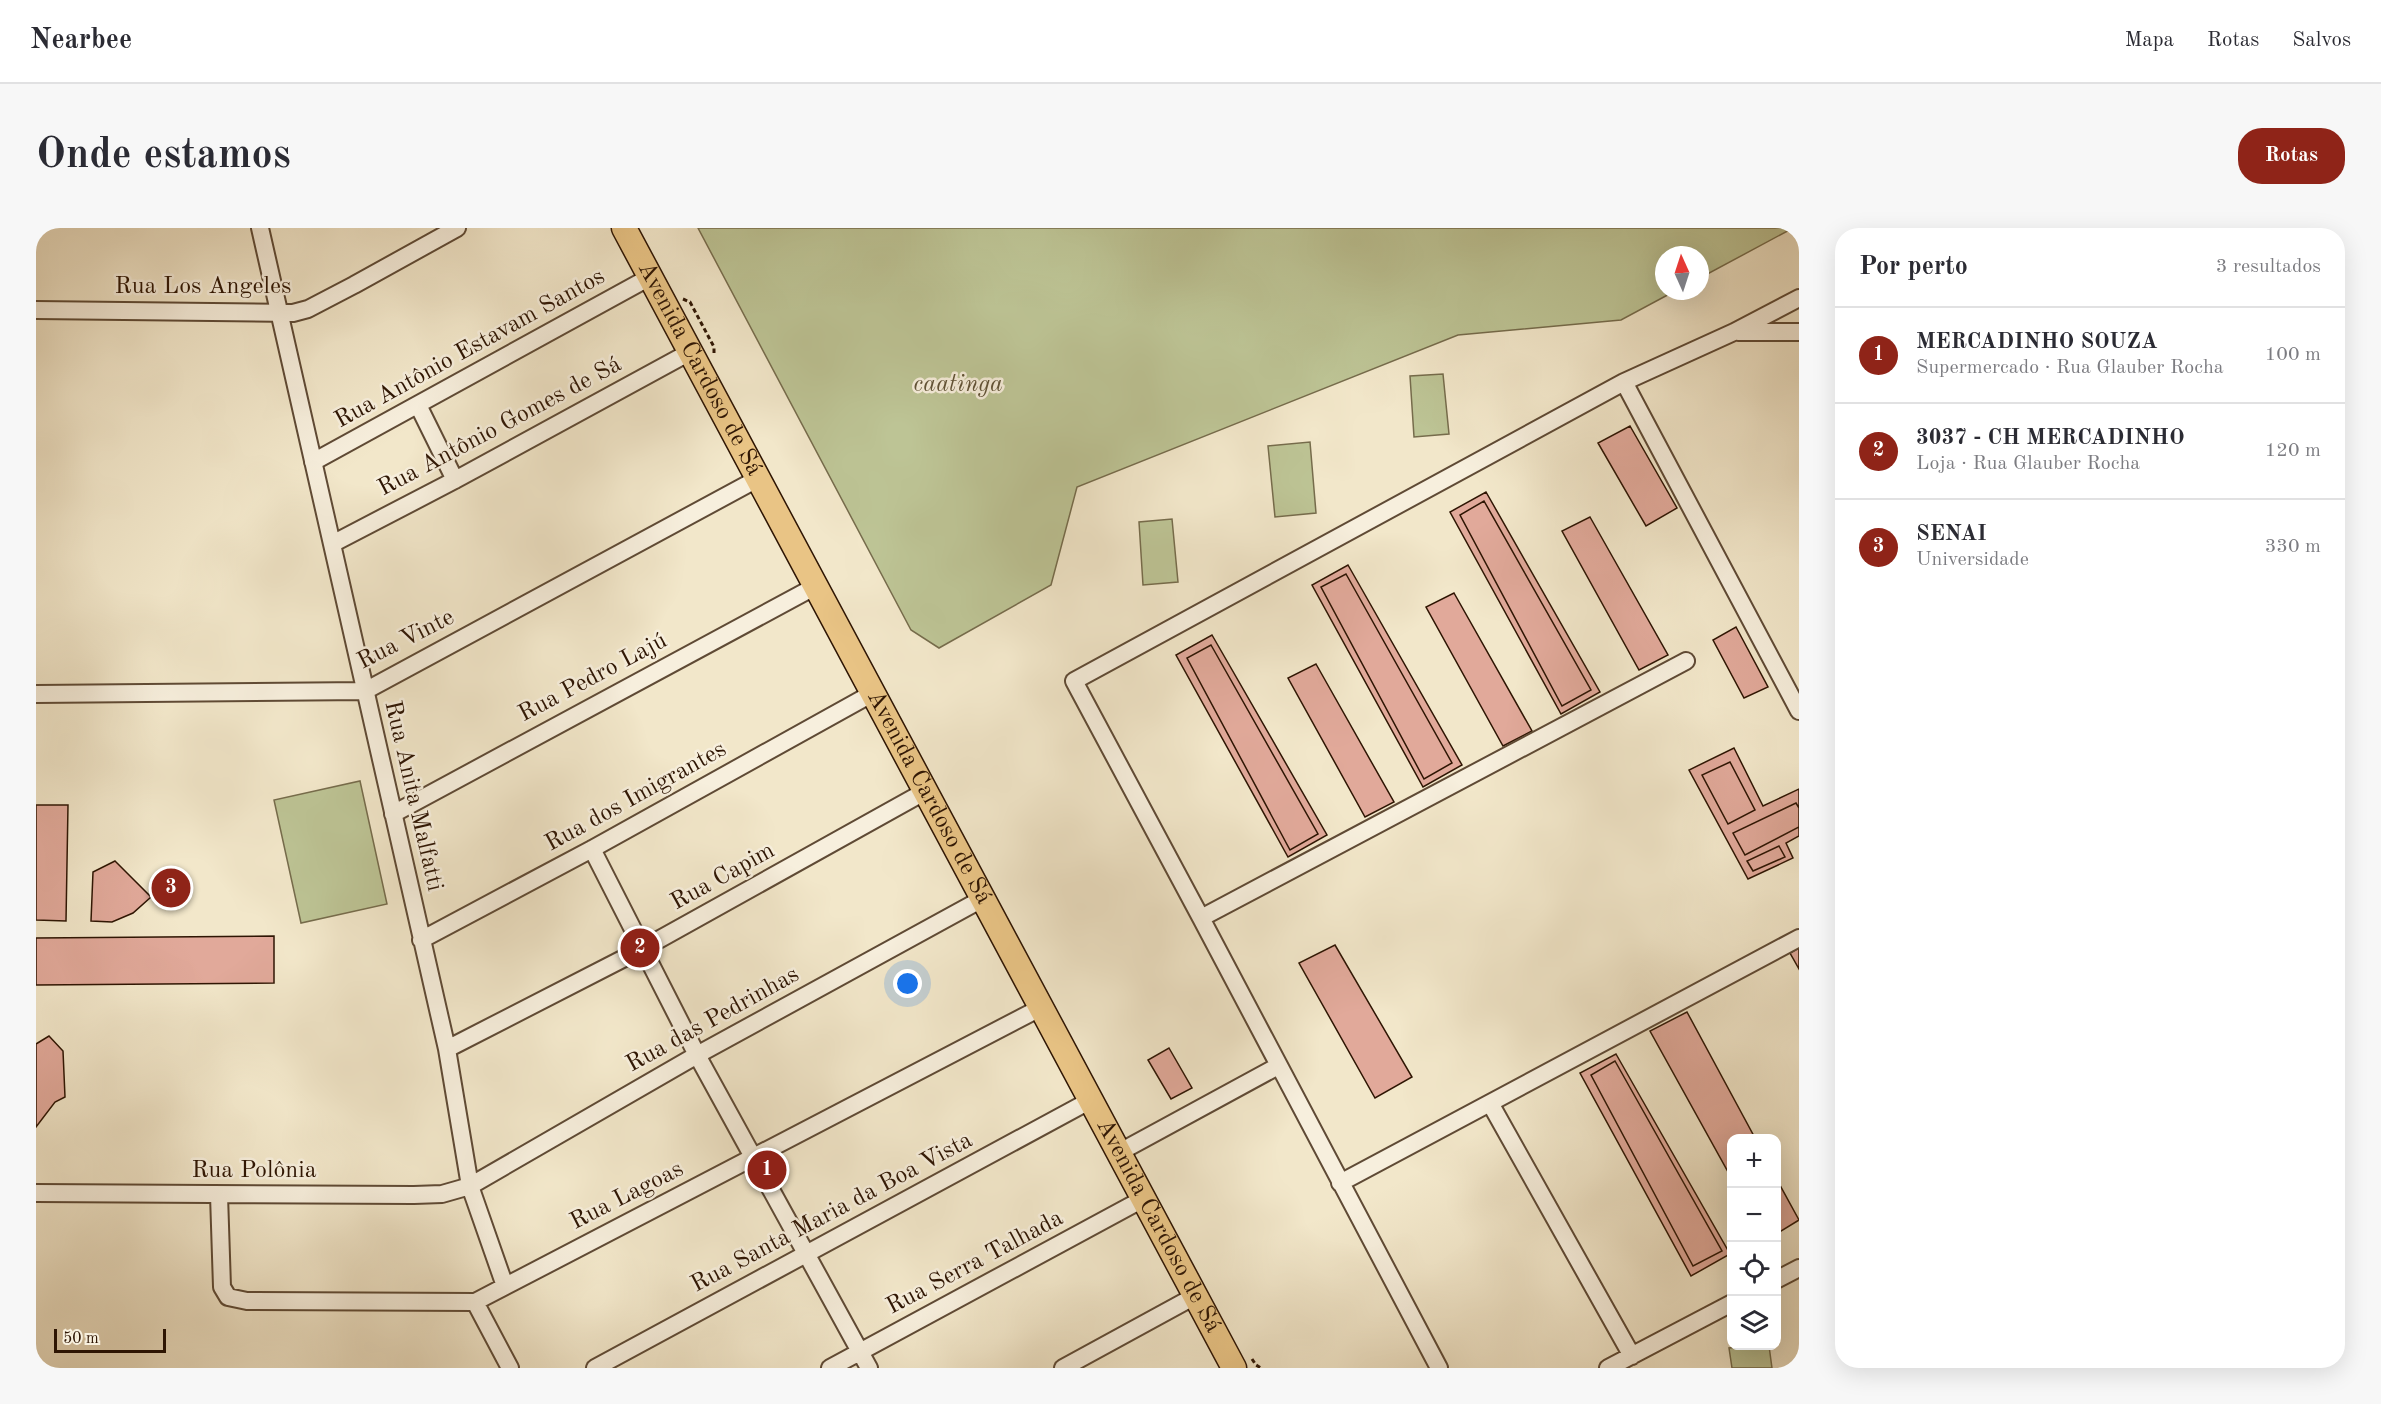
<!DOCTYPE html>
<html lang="pt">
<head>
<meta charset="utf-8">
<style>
  body { margin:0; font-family:"Old Standard TT",serif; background:#f7f7f7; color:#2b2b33 }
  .controls { position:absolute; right:18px; bottom:18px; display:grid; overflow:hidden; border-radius:12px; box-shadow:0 6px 24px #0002 }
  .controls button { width:54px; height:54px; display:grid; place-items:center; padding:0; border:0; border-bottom:2px solid #e1e1e2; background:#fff; color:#2b2b33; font:30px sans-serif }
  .compass { position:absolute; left:1619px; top:18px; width:54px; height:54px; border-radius:50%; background:#fff; box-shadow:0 6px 24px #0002; rotate:357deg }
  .scale { position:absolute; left:18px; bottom:15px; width:112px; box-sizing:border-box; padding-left:6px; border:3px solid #2e1503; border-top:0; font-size:16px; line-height:21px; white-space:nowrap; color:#2e1503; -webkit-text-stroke:4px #f7efdd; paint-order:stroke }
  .you { position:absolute; left:872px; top:756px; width:21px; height:21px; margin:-15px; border:4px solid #fff; border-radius:50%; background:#1a73e8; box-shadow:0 0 0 9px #1a73e833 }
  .badge { display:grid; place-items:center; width:39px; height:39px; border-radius:50%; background:#8f2418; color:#fff; font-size:20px; font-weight:700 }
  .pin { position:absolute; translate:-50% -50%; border:3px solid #fff; box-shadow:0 2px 6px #0006 }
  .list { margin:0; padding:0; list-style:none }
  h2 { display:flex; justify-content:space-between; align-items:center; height:78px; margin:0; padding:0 24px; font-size:26px }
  h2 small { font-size:20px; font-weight:400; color:#7c7c81 }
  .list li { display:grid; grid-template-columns:39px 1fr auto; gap:18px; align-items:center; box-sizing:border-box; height:96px; padding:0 24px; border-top:2px solid #e1e1e2 }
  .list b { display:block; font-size:22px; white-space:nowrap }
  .list p { margin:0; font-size:20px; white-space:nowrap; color:#7c7c81 }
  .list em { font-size:20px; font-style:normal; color:#7c7c81 }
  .icon { flex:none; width:33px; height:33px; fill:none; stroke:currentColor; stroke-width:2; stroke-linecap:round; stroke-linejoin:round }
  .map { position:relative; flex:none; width:1763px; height:1140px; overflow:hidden; border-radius:24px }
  header { display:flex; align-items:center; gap:36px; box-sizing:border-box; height:84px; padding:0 30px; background:#fff; border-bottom:2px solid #e1e1e2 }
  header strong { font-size:28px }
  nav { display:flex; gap:33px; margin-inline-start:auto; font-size:21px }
  .intro { display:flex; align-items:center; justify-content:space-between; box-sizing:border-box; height:144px; padding:0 36px }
  h1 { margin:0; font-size:42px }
  .button { padding:15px 27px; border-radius:24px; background:#8f2418; color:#fff; font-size:21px; font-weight:700 }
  main { display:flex; gap:36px; padding:0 36px }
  aside { flex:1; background:#fff; border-radius:24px; box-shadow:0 6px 24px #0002 }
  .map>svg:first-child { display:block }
  .green { fill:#bdc495; stroke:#766c4c; stroke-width:1.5 }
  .building { fill:#e1a99a; stroke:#2e1503; stroke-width:1.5 }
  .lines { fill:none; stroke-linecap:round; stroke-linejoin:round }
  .minor-casing { stroke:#5f4a35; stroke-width:20 }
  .highway-casing { stroke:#2e1503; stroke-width:27 }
  .path { stroke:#2e1503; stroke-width:3; stroke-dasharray:4.5 3; stroke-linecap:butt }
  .minor { stroke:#f7efdd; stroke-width:16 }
  .highway { stroke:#e9c485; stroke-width:24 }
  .labels { text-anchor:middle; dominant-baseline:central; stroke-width:5; stroke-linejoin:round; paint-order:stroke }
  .street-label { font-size:24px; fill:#2e1503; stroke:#f7efdd }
  .park-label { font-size:24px; font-style:italic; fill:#605236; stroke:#f7efdd }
</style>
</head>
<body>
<header>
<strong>Nearbee</strong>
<nav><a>Mapa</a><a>Rotas</a><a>Salvos</a></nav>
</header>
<div class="intro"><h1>Onde estamos</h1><a class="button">Rotas</a></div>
<main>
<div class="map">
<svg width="1763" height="1140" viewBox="0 0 1763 1140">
  <rect width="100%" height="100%" fill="#f2e7ca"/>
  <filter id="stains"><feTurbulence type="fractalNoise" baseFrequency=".00333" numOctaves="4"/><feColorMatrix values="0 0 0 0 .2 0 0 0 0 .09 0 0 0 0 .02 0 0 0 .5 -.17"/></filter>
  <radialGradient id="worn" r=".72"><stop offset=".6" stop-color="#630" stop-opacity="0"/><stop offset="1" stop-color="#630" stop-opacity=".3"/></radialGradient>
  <path class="green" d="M662,0H1757L1664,50V27H1628V63H1639L1585,92L1422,107L1041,259L1015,357L903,420L875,402Z
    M1407,146L1413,206L1378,209L1374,148Z
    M1274,214L1280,285L1239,289L1232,218Z
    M1136,291L1142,354L1107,357L1103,294Z
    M324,553L351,676L265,695L238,572Z
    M1713,1118H1733L1736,1140H1696L1693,1120Z"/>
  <path class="building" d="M1594,198L1641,280L1610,298L1562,215Z
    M1450,264L1564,464L1525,486L1414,284Z
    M1448,273L1555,462L1526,478L1424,287Z
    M1554,289L1632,427L1603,442L1526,303Z
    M1312,337L1426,537L1387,559L1276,357Z
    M1310,346L1416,535L1388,551L1285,359Z
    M1418,365L1496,503L1467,518L1390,379Z
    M1700,399L1732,459L1708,470L1677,412Z
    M1176,407L1291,607L1252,629L1140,427Z
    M1175,417L1282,606L1254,622L1151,430Z
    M1280,436L1358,574L1329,589L1252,450Z
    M1698,520L1727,578L1763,561V608L1750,615L1757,630L1712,651L1653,542Z
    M1694,534L1719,582L1692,596L1666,547Z
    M1760,575L1763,580V599L1709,627L1697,605Z
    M0,577H32L30,693L0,692Z
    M1743,618L1749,629L1717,643L1711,633Z
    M79,633L115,669L97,685L76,694L55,693L57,644Z
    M238,708V755L0,757V710Z
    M1299,717L1376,849L1339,870L1263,735Z
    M1763,720V741L1754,725Z
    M1651,784L1719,910H1696V951L1614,803Z
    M13,808L27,823L29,869L19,874L0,899V816Z
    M1133,820L1156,860L1135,871L1112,832Z
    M1580,826L1694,1026L1655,1048L1544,845Z
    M1579,833L1686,1023L1657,1038L1555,847Z
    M1740,950L1763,992L1740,1006Z"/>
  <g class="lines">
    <g class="minor-casing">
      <path id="minor" d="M224,0L411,821L434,958L469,1058
        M0,82L257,85L272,81L318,57L421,0
        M1702,104H1763
        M1588,154L1763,483
        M382,177L419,252
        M277,234L614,49
        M296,316L419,252L654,124
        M0,466L329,463L723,250
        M357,586L780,358
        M556,621L661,827L833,1140
        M1165,690L1650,433
        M385,712L556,621L837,465
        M411,821L606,721L888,564
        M1454,875L1596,1128
        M1082,925L1242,838
        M1304,955L1763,710
        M0,965L378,967L406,966L434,958L661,827L946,671
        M183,967L186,1059L192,1069L211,1073L439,1074L1006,779
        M1740,1052L1763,1040
        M439,1074L474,1140
        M559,1140L1055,872
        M794,1140L1107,971
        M1027,1140L1159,1068
        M1403,1140L1165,690L1038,453L1588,154L1698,104L1763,70
        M1572,1140L1696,1075"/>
    </g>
    <g class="highway-casing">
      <g id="highway">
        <path id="s1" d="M588,0L1198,1140"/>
      </g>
    </g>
    <path class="path" d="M647,71L654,74L678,119V126
      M1216,1131L1220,1137L1225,1140"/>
    <use href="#minor" class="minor"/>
    <use href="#highway" class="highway"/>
  </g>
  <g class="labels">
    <g class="street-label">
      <text x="167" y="59">Rua Los Angeles</text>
      <text transform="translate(434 121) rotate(-29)">Rua Antônio Estavam Santos</text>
      <text stroke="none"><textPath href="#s1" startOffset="160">Avenida Cardoso de Sá</textPath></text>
      <text transform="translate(464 199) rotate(-28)">Rua Antônio Gomes de Sá</text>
      <text transform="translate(370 412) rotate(-27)">Rua Vinte</text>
      <text transform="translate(557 450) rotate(-28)">Rua Pedro Lajú</text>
      <text transform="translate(377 568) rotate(77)">Rua Anita Malfatti</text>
      <text transform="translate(600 569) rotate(-29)">Rua dos Imigrantes</text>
      <text stroke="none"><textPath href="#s1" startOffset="646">Avenida Cardoso de Sá</textPath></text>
      <text transform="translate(687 649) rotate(-29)">Rua Capim</text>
      <text transform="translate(677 792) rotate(-29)">Rua das Pedrinhas</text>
      <text x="218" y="943">Rua Polônia</text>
      <text transform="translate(591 968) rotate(-27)">Rua Lagoas</text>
      <text transform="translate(796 985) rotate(-28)">Rua Santa Maria da Boa Vista</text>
      <text stroke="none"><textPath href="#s1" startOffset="1132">Avenida Cardoso de Sá</textPath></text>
      <text transform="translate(939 1035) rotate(-28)">Rua Serra Talhada</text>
    </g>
    <g class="park-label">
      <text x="922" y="157">caatinga</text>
    </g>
  </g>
  <rect width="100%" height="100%" filter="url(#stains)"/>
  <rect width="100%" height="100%" fill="url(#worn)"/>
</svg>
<div class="controls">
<button>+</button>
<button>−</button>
<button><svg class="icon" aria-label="locate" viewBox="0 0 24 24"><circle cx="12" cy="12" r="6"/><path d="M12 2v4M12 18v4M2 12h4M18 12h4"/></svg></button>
<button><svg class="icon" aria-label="layers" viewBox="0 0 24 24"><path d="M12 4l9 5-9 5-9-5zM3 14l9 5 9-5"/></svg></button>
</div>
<svg class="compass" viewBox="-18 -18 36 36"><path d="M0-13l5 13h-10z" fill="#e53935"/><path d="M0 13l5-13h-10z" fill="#7c7c81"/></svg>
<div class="scale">50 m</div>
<div class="you"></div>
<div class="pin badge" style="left:731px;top:942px">1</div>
<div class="pin badge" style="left:604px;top:720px">2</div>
<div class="pin badge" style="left:135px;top:660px">3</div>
</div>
<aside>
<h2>Por perto<small>3 resultados</small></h2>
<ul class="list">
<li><span class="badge">1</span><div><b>MERCADINHO SOUZA</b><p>Supermercado · Rua Glauber Rocha</p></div><em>100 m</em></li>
<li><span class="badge">2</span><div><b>3037 - CH MERCADINHO</b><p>Loja · Rua Glauber Rocha</p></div><em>120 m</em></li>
<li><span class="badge">3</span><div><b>SENAI</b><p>Universidade</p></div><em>330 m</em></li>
</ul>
</aside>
</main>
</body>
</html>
